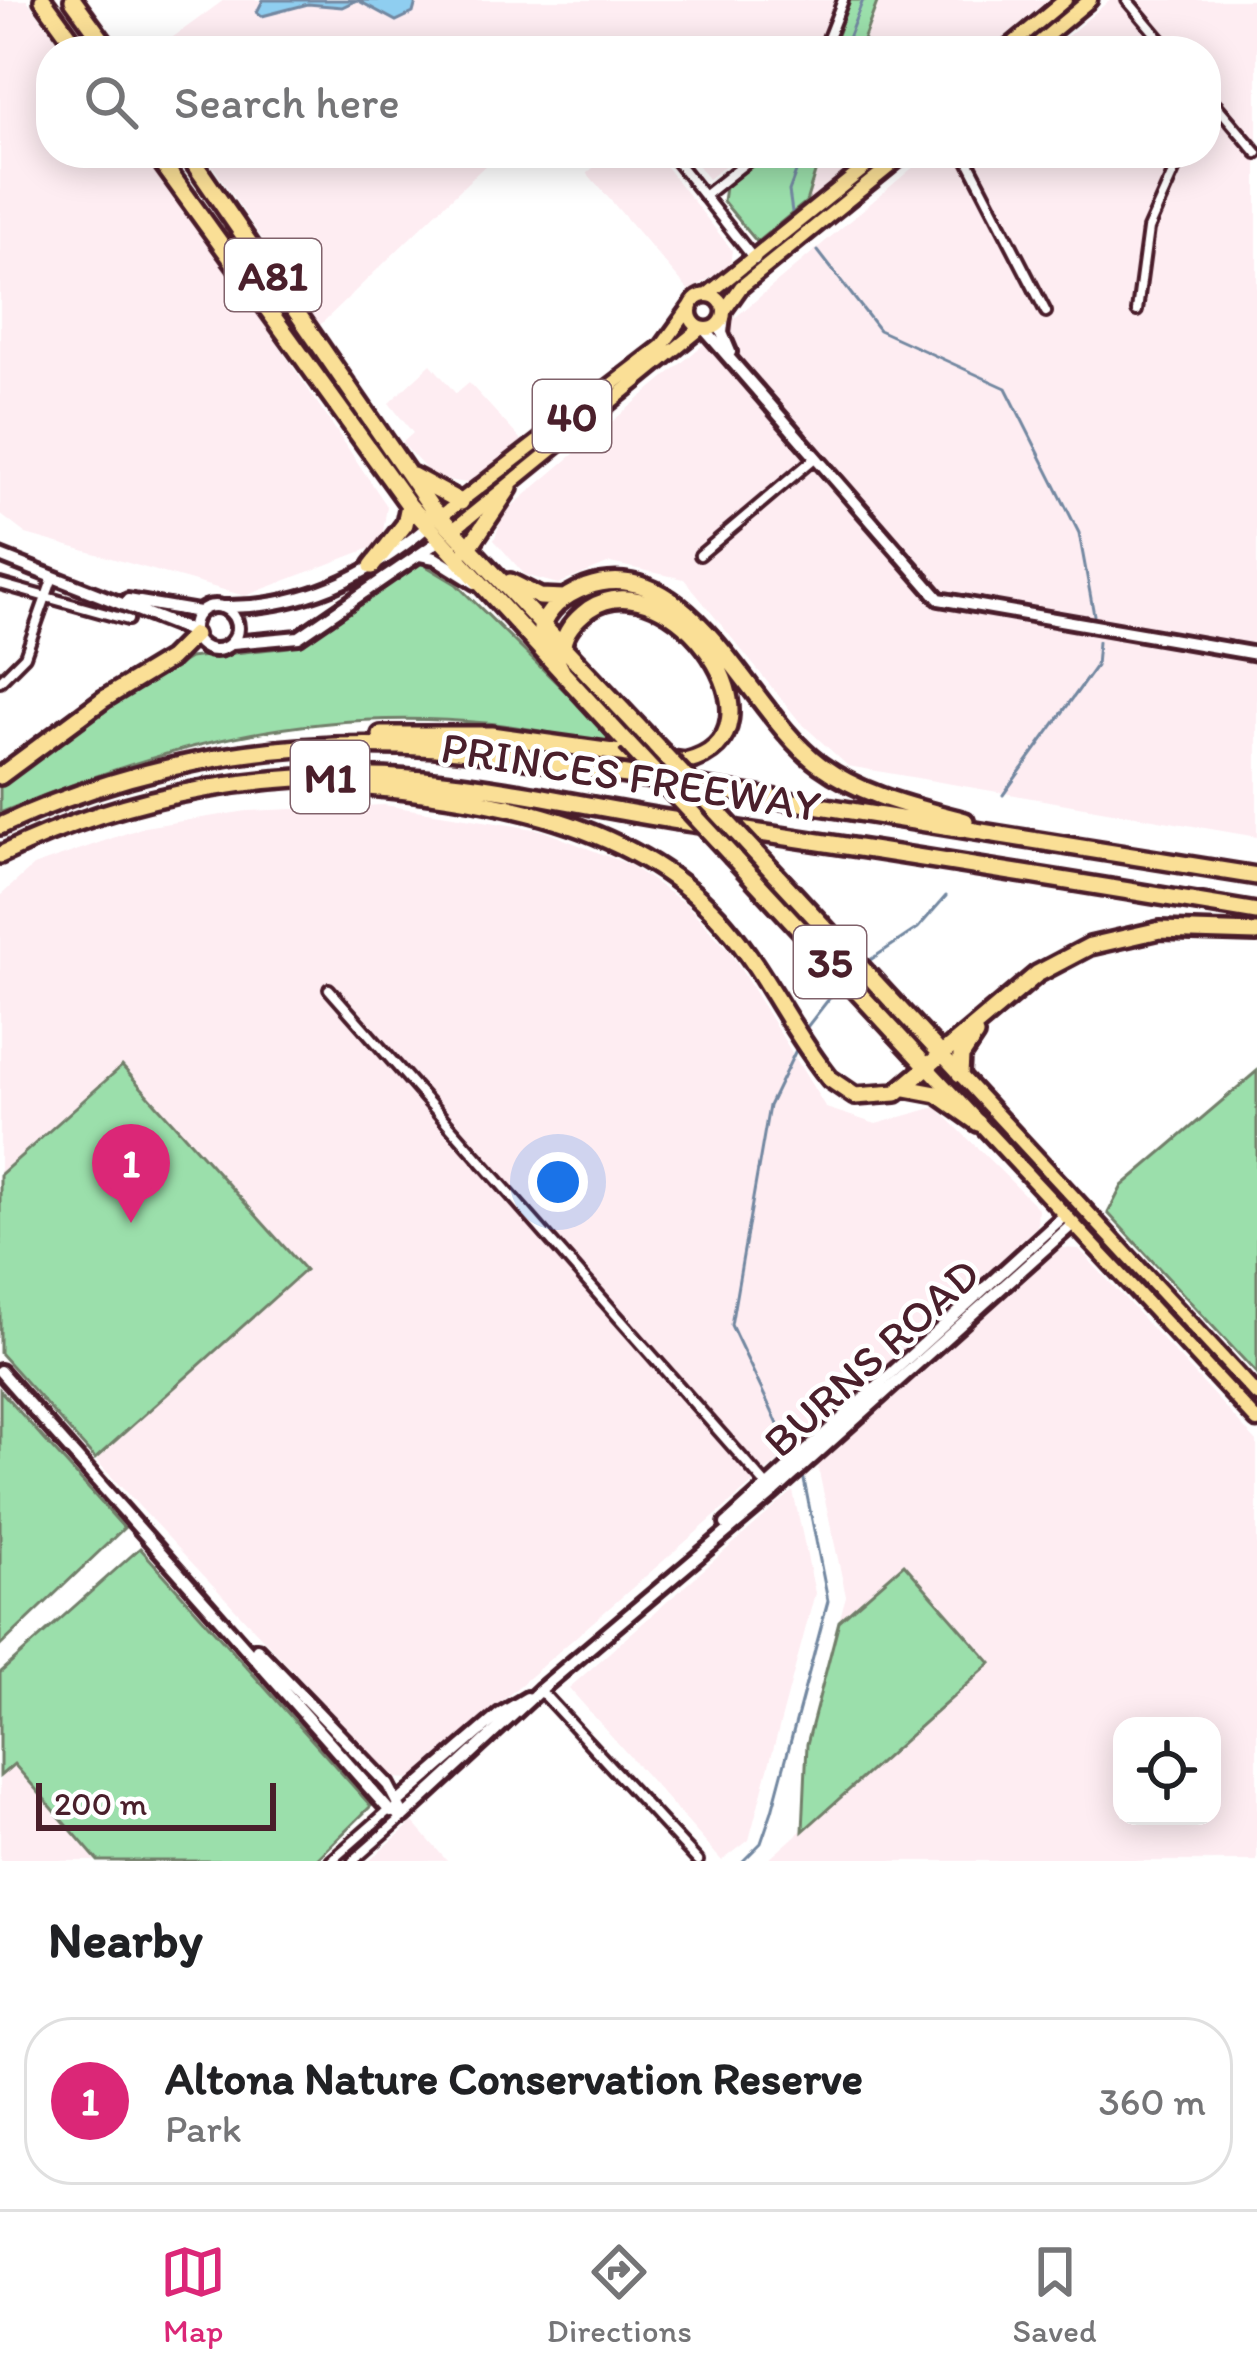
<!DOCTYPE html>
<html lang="en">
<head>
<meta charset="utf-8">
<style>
  body { margin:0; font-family:Itim,sans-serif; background:#f6f6f6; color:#202124 }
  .controls { position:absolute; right:36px; bottom:36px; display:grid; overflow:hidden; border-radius:24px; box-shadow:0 6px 30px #0003 }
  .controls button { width:108px; height:108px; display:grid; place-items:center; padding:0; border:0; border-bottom:3px solid #e0e0e0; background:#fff; color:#202124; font:60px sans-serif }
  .scale { position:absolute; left:36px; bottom:30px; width:240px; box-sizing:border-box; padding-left:12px; border:6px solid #4a1f2b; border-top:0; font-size:33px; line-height:42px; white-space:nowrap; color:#4a1f2b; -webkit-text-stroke:9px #fff; paint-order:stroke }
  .you { position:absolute; left:558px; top:1182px; width:42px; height:42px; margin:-30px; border:9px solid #fff; border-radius:50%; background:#1a73e8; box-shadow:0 0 0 18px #1a73e833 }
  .badge { display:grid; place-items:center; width:78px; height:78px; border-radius:50%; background:#db2777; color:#fff; font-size:39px; font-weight:700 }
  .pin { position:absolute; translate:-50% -99px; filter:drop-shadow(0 3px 6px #0008) }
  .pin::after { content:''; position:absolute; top:63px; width:42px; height:36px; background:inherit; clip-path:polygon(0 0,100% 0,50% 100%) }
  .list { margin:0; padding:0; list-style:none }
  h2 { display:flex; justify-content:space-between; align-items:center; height:156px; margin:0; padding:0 48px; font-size:51px }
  h2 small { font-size:39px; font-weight:400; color:#757577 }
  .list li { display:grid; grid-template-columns:78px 1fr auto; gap:36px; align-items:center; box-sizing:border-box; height:168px; margin:0 24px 24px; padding:0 24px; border:3px solid #e0e0e0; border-radius:48px }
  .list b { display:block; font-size:45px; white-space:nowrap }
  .list p { margin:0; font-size:39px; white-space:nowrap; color:#757577 }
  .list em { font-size:39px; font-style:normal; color:#757577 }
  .icon { flex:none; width:66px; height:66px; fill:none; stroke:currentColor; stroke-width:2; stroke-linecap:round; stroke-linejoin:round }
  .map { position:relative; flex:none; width:1257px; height:1861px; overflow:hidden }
  .search { position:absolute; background:#fff; box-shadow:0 6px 30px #0003; left:36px; right:36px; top:36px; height:132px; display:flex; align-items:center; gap:30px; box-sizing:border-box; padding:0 42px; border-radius:48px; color:#757577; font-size:45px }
  .sheet { height:348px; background:#fff }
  nav { display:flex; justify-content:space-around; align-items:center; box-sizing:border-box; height:168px; border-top:3px solid #e0e0e0; background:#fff; font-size:33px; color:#757577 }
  nav a { display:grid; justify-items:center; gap:6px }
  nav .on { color:#db2777 }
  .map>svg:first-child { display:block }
  .built { fill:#feedf2; fill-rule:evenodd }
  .green { fill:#9bdfab; stroke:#727f6b; stroke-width:3 }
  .water { fill:#8fcef0; stroke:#7388a1; stroke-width:3 }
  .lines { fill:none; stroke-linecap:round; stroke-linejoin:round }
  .stream { stroke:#7388a1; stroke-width:3 }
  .street-casing { stroke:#4a1f2b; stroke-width:16 }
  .secondary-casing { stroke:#4a1f2b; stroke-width:20 }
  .primary-casing { stroke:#4a1f2b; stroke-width:21 }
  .highway-casing { stroke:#4a1f2b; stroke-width:24 }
  .street { stroke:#fff; stroke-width:8 }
  .secondary { stroke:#fff; stroke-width:10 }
  .primary { stroke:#fadf96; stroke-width:12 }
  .highway { stroke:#fadf96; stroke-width:15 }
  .highway-bridge-casing { stroke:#4a1f2b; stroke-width:24; stroke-linecap:butt }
  .highway-bridge { stroke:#fadf96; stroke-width:15 }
  .labels { text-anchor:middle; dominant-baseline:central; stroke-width:9; stroke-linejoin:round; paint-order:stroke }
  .shield { fill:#fff; stroke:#80626b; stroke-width:3 }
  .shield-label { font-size:42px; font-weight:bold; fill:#4a1f2b }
  .street-label { font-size:45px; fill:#4a1f2b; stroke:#fff }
</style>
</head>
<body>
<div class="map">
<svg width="1257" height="1861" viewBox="0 0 1257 1861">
  <rect width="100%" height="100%" fill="#fff"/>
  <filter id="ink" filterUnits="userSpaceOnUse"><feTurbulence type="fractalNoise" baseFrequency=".00833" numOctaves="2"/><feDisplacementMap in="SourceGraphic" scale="24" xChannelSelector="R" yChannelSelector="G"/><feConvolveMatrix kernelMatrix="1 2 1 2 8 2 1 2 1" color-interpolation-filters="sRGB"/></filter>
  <g filter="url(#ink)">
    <path class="built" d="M0,0H27L65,51H51V153H140L239,287L387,506L381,544L245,596L26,534L0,514Z
      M224,0H850L845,14L834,3L818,51H154Z
      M878,0H1048L987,51H859Z
      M1110,0H1257V837L848,766L800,722L684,579L610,563L558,584L525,575L494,540L504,513L930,153H1206V51H1050Z
      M204,153H498L320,325Z
      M611,153H655L732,250L730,266L689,291L587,173Z
      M688,153H741L708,179Z
      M821,153H865L806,202L808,188Z
      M431,364L456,394L469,383L522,441L467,483L434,478L402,443L413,433L389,403Z
      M384,805L541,830L630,865L687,905L730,952L826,1108L876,1124L936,1107L1038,1208L1037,1226L858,1392L412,1779L393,1778L95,1459L305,1270L122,1066L0,1175V896L33,866L144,827L247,811Z
      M1061,1248L1079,1249L1257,1442V1861H767L990,1663L904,1564L839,1621L846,1596L817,1463ZM1122,1726H1212V1816H1122Z
      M793,1491L815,1593L749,1840L722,1861L569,1688Z
      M14,1764L98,1861H0V1776Z
      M413,1822L447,1861H369Z"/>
    <path class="green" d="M850,0H878L859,51H831Z
      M768,153H784L790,160L794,153H821L806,202L757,242L723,201L725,187Z
      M421,563L456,584L622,747C577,739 531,727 486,723C310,706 161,746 0,813V786L66,733L189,658L289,647Z
      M122,1066L305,1270L95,1459L0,1353V1175Z
      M1257,1071V1374L1108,1213L1122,1186Z
      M0,1390L124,1528L0,1646Z
      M140,1548L371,1806L315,1861H98L14,1764L0,1776V1673Z
      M904,1564L991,1663L803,1831L807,1744L839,1621Z"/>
    <path class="water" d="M263,0H415L416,2L413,13L396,21L357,0L342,7L308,4L262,16L257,12Z"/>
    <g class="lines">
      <path class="stream" d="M843,51L863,0
        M792,212L789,191L803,153
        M818,251L879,330L1006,388L1079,533L1094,615
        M1003,795L1096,666L1098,642
        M870,960L918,928L946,896
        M807,1027L835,991
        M793,1456L731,1325L769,1106L797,1048
        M743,1861L761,1843L772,1811L828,1601L803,1475"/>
      <g class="street-casing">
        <path id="street" d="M1127,0L1170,51
          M823,51L843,0
          M1206,93L1257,153
          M1206,120L1217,105
          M670,153L755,260
          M964,153L1046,312
          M704,196L758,153
          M1137,311L1148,229L1182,153
          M700,555L816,457
          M0,584L128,620
          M0,681L25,656L52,580
          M329,989L768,1487
          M540,1690L698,1861
          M331,1861L389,1810
          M353,1861L404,1816"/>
      </g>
      <g class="secondary-casing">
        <path id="secondary" d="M724,315L722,333L730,352
          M704,329L939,599L1257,654
          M420,555L435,558L475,583
          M0,556L193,632
          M128,600L199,612
          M193 628a22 22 0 1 1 44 0a22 22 0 1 1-44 0Z
          M221,607C301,609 366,578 427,527
          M232,643L299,637L439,541
          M0,1371L389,1810L404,1816
          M726,1524L1066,1214
          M257,1649L388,1785L404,1816
          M397,1803L500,1714L527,1698
          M404,1816L540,1690L773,1493L1074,1223"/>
      </g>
      <g class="primary-casing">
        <path id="primary" d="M1004,51L1065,0
          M1029,51L1090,0
          M707,295L883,153
          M690 312a17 17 0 1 1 34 0a17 17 0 1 1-34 0Z
          M724,311L741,287L906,153
          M440,517L662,346L691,306
          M452,531L701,328
          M941,1054L1257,1395
          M928,1068L1257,1421"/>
      </g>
      <g class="highway-casing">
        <path id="highway" d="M43,0L80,51
          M73,0L110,51
          M155,153L409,505L627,743
          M187,153L431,507L661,751
          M413,476L461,502
          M468,549L509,488
          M372,566L405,524L409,505
          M510,582L540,597L564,598
          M562,671L541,629C548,607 565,595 586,587C690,549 749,714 820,765C863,796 914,807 965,821
          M381,735H491L685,762C799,735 670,554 589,609C577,618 565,630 563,645
          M0,776L104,699L170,659L194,635
          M357,786C488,797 637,821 726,926C766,973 791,1031 830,1079L855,1096L896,1093L1037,974L1090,946L1160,930L1257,933
          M0,826C159,752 328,731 501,755L1257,876
          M0,855C131,791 278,767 424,780C514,788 603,810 692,823C881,850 1069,881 1257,912
          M733,857L928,1068
          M765,863L941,1054
          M960,1074L961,1056L975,1035
          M905,1088L937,1094L978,1123"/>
      </g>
      <use href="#street" class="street"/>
      <use href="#secondary" class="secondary"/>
      <use href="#primary" class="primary"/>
      <use href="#highway" class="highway"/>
      <g class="highway-bridge-casing">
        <path id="highway-bridge" d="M627,743L733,857
          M661,751L765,863"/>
      </g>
      <use href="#highway-bridge" class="highway-bridge"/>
    </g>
  </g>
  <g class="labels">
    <g class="shield">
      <rect x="225" y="239" width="96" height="72" rx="9"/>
      <rect x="533" y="380" width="78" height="72" rx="9"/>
      <rect x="291" y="741" width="78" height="72" rx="9"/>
      <rect x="794" y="926" width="72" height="72" rx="9"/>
    </g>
    <g class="shield-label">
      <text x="273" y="275">A81</text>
      <text x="572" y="416">40</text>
      <text x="330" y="777">M1</text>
      <text x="830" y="962">35</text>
    </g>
    <g class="street-label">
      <text transform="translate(631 776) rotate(9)">PRINCES FREEWAY</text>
      <text transform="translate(871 1357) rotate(-42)">BURNS ROAD</text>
    </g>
  </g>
</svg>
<div class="controls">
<button><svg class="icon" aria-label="locate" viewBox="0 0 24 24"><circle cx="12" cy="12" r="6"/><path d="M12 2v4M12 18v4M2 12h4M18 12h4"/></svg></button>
</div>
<div class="scale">200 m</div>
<div class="you"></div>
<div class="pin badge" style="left:131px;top:1223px">1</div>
<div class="search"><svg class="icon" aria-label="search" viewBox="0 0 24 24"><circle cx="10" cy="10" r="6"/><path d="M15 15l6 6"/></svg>Search here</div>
</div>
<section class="sheet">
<h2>Nearby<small></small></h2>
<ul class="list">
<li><span class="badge">1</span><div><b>Altona Nature Conservation Reserve</b><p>Park</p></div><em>360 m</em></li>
</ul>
</section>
<nav>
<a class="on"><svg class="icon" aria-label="map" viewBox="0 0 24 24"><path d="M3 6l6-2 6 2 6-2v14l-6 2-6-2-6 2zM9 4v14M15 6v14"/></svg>Map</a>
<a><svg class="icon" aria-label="directions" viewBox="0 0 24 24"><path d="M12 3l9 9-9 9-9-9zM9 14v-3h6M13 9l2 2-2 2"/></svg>Directions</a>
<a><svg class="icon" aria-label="saved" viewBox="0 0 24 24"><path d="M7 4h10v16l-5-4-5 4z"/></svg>Saved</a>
</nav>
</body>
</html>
